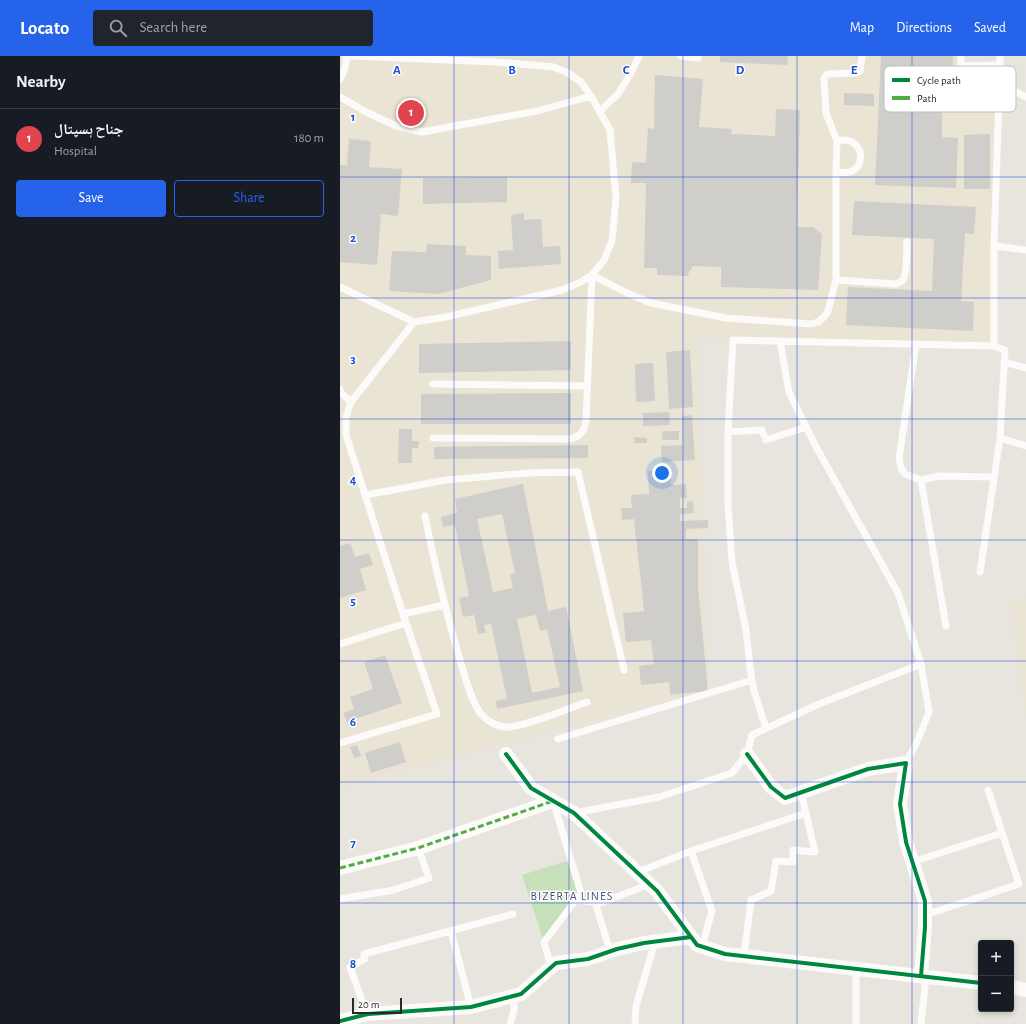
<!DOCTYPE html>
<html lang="en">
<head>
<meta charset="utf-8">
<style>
  body { margin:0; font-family:"Alegreya Sans","Noto Naskh Arabic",sans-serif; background:#20242c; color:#f1f3f6 }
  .controls { position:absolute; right:12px; bottom:12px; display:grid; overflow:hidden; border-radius:4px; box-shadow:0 2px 6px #0003 }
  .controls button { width:36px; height:36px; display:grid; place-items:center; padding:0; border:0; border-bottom:1px solid #363941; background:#171b24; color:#f1f3f6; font:20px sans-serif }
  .scale { position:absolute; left:12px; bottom:10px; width:50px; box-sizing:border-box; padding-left:4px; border:2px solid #292929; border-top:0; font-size:11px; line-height:14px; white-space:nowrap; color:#292929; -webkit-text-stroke:3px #fff; paint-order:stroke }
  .you { position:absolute; left:322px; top:417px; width:14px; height:14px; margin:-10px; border:3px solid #fff; border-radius:50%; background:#1a73e8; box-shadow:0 0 0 6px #1a73e833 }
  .badge { display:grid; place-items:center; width:26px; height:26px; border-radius:50%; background:#2563eb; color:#fff; font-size:13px; font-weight:700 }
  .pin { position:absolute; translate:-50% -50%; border:2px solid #fff; box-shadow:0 1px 4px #0006 }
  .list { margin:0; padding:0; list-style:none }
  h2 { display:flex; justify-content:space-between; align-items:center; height:52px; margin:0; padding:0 16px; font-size:17px }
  h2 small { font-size:13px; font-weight:400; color:#9ea1a6 }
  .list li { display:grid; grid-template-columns:26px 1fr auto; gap:12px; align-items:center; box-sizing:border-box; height:60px; padding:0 16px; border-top:1px solid #363941 }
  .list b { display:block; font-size:15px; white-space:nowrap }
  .list p { margin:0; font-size:13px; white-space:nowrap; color:#9ea1a6 }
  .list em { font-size:13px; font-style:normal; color:#9ea1a6 }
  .actions { display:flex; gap:8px; padding:12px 16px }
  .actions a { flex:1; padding:9px 0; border:1px solid #2563eb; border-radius:4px; text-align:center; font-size:14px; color:#2563eb }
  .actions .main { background:#2563eb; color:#fff }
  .icon { flex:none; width:22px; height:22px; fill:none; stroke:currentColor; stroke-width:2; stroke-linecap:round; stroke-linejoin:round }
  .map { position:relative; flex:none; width:686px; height:968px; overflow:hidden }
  header { display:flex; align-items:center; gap:24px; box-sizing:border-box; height:56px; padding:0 20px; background:#2563eb; color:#fff }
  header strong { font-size:19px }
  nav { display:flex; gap:22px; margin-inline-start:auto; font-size:14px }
  .search { width:280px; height:36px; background:#20242c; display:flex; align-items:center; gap:10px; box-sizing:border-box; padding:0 14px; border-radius:4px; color:#9ea1a6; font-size:15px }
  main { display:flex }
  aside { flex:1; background:#171b24 }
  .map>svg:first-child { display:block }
  .education { fill:#eae4d4 }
  .green { fill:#c6e1b9 }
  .building { fill:#d0ceca; fill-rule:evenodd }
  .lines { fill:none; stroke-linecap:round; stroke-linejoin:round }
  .lane { stroke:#fcfbfa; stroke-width:7 }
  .street { stroke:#fcfbfa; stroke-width:14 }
  .quiet { stroke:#53ab44; stroke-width:3; stroke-dasharray:6 3; stroke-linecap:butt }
  .cycleway-casing { stroke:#fff; stroke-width:6 }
  .cycleway { stroke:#00873e; stroke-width:4 }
  .grid { fill:none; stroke:#1d4ed8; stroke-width:1; stroke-opacity:0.55 }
  .labels { text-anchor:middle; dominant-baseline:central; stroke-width:3; stroke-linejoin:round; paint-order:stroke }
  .neighbourhood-label { font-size:12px; letter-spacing:1px; fill:#4b4f77; stroke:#fff }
  .key { fill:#fff; stroke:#bfbfbf; stroke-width:1 }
  .key-label { font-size:11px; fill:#292929 }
  .grid-label { font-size:13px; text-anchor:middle; font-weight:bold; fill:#1d4ed8; stroke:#fff; stroke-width:3; stroke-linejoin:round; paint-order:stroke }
</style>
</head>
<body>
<header>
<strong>Locato</strong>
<div class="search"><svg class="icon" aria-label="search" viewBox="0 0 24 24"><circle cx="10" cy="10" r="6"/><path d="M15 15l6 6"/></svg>Search here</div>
<nav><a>Map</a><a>Directions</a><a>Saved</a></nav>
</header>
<main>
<aside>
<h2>Nearby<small></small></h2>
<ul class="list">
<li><span class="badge" style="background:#e0444e">1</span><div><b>جناح ہسپتال</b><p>Hospital</p></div><em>180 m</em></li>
</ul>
<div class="actions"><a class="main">Save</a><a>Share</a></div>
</aside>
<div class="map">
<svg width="686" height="968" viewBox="0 0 686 968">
  <rect width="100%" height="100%" fill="#e8e4de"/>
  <path class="education" d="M0,0H621V10L660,9L654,290L393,284L356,279L369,633L0,731Z
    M686,542V662L671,548Z"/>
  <path class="green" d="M230,804L241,837L204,886L182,819Z"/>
  <path class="building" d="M380,0H448L447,9L380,6Z
    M541,0H613L611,34L602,33V81L618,82L616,132L535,129Z
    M315,19L363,23L359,71L392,73L391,78L435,80L436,53L460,54L457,171H473L482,178L478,234L381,231V211L353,210L347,220L317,219V212H304L306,127H291L292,106L306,107L308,72L314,73Z
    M504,37L534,38V50L504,49Z
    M650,78V133H624V79Z
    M9,83L31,85L29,111L62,113L58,160L41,158L37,209L0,206V109H7Z
    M167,121V146L83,148V122Z
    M514,145L636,151L634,178L625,177L621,245L634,246L633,275L506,269L508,231L592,235L594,183L512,179Z
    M184,157V164L201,163L203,191L220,190L221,208L159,213L158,195L173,194L171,159Z
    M87,188L126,190V199L151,200V224L98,238L49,235L52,195L86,196Z
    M231,285V314L79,317V288Z
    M350,294L353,351L329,353L326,296Z
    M313,307L315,345L296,346L295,308Z
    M231,337V368H81V338Z
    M329,356L330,369L303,370V357Z
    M352,359L355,404L322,406L321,390L343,389L342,360Z
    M59,373H72V385H79L78,392H72V407H58Z
    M323,375H339V384H322Z
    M294,381L307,382V387H294Z
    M248,389V402L94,403V391Z
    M331,414V429L346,428L347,442H340V452H347V446L353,445L354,457L340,458V465L368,464V472L346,473V483H358V531L368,635L330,639L329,626L301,629L299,610L314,608L311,584L286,586L283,557L304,555L294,463L282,464L281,452H292L291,439L309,438L308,415Z
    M183,428L208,555L226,551L243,635L157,653L156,645L167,643L151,568L144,569L146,577L138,578L134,559L123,561L119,542L129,540L115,469L103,471L101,461L117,457L115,443ZM162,458L175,517L170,519L173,532L153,536L137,463ZM196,559L200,575L207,573L220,631L192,637L177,563Z
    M10,487L15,501L29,497L33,509L20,513L26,534L0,542V490Z
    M45,599L62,647L7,666L3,657L14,653L10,641L33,633L24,606Z
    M60,686L66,706L31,717L25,697Z
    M17,689L21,700L14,702L10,691Z"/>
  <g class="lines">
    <path class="lane" d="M341,0L358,2
      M660,9V0
      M0,23C5,15 7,9 6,0
      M659,27L686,41
      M0,41L26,56L56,70L82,76L197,55L251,40
      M260,55L278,38L290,19L299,0
      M496,115C528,126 529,77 497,85
      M654,190L686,194
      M496,224L556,228C558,227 560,226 562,225C568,219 566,194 567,186
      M0,231L74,266
      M440,285L449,336L475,389L558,537L581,608L589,656L577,686L566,707
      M576,288L559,402L561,412L565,418L581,424L599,420L654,421
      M664,306L686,312
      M93,328L247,330
      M0,333L1,337L11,346
      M388,376L422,374L426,384L466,371
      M93,382L227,383C239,382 244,377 246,365L252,219L287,237L311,247L386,262L471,268L478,266L484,261L488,255L496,224V115L497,85L486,57L484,23L486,19L490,18L516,17L520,15L522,0
      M660,382L686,390
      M581,424L606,570
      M26,439L106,424L187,417L238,416L284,614
      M85,460C94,505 104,549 117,593C122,611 127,632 136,650C141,661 152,669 164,671C179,673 230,652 247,646
      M640,516L660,382L665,294L654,290
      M63,558L104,549
      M0,588L66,567
      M426,672L414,635L410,612L406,574L392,506L388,449V376L393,284L654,290V190L660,9L621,10V0
      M218,683L412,624
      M0,687L97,658L63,558L6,379V361L11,346L74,266L106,261L222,234L241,226L252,219L264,204L272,185L276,142L270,74L251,40L241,26L228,17L214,11L155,6L12,0
      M234,757L319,741L392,717L407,698L412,679L479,648L581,608
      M351,795L372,855L362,891
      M572,806L662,777
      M298,816L351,795L466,757
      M0,843L54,834L89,822L78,792
      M235,844L261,847L310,828
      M255,846L270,895
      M585,859L679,828L648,734
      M111,875L131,951
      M404,900L411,844L431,835L436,805L453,806V794L475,796L461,736
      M211,911L204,886L241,837L213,745
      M516,913V968
      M27,958L10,911L25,903L24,898L173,858
      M170,968L174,955V939
      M295,968L296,950L315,886
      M581,968L586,921"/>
    <path class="street" d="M166,698L191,732L234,757L317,835L357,889L385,898L641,927
      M407,698L431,731L445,742L528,713L566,707L560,748L566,786L585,845V871L581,920
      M0,812L78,792L213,745
      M671,931L686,934
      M0,965L28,958L131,951L181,938L216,907L248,903L277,893L304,887L351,881"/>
    <path class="quiet" d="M0,812L78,792L213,745"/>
    <g class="cycleway-casing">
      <path id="cycleway" d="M166,698L191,732L234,757L317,835L357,889L385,898L641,927
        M407,698L431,731L445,742L528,713L566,707L560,748L566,786L585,845V871L581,920
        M0,965L28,958L131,951L181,938L216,907L248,903L277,893L304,887L351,881"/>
    </g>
    <use href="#cycleway" class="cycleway"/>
  </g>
  <path class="grid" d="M114,0V968M229,0V968M343,0V968M457,0V968M572,0V968M0,121H686M0,242H686M0,363H686M0,484H686M0,605H686M0,726H686M0,847H686"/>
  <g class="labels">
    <g class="neighbourhood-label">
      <text x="232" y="840">BIZERTA LINES</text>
    </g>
  </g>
  <rect x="544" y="10" width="132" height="46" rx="6" class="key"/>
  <rect x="552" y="22" width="18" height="4" fill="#00873e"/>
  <rect x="552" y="40" width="18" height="4" fill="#53ab44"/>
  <g class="key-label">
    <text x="577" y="28">Cycle path</text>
    <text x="577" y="46">Path</text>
  </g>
  <g class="grid-label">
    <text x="57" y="18">A</text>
    <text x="172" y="18">B</text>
    <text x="286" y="18">C</text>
    <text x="400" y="18">D</text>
    <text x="514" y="18">E</text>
    <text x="13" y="65">1</text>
    <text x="13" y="186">2</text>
    <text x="13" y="307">3</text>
    <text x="13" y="428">4</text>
    <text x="13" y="549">5</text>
    <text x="13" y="670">6</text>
    <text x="13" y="791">7</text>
    <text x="13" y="912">8</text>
  </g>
</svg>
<div class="controls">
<button>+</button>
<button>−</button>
</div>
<div class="scale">20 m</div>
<div class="you"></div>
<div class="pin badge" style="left:71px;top:57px;background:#e0444e">1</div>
</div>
</main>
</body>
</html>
